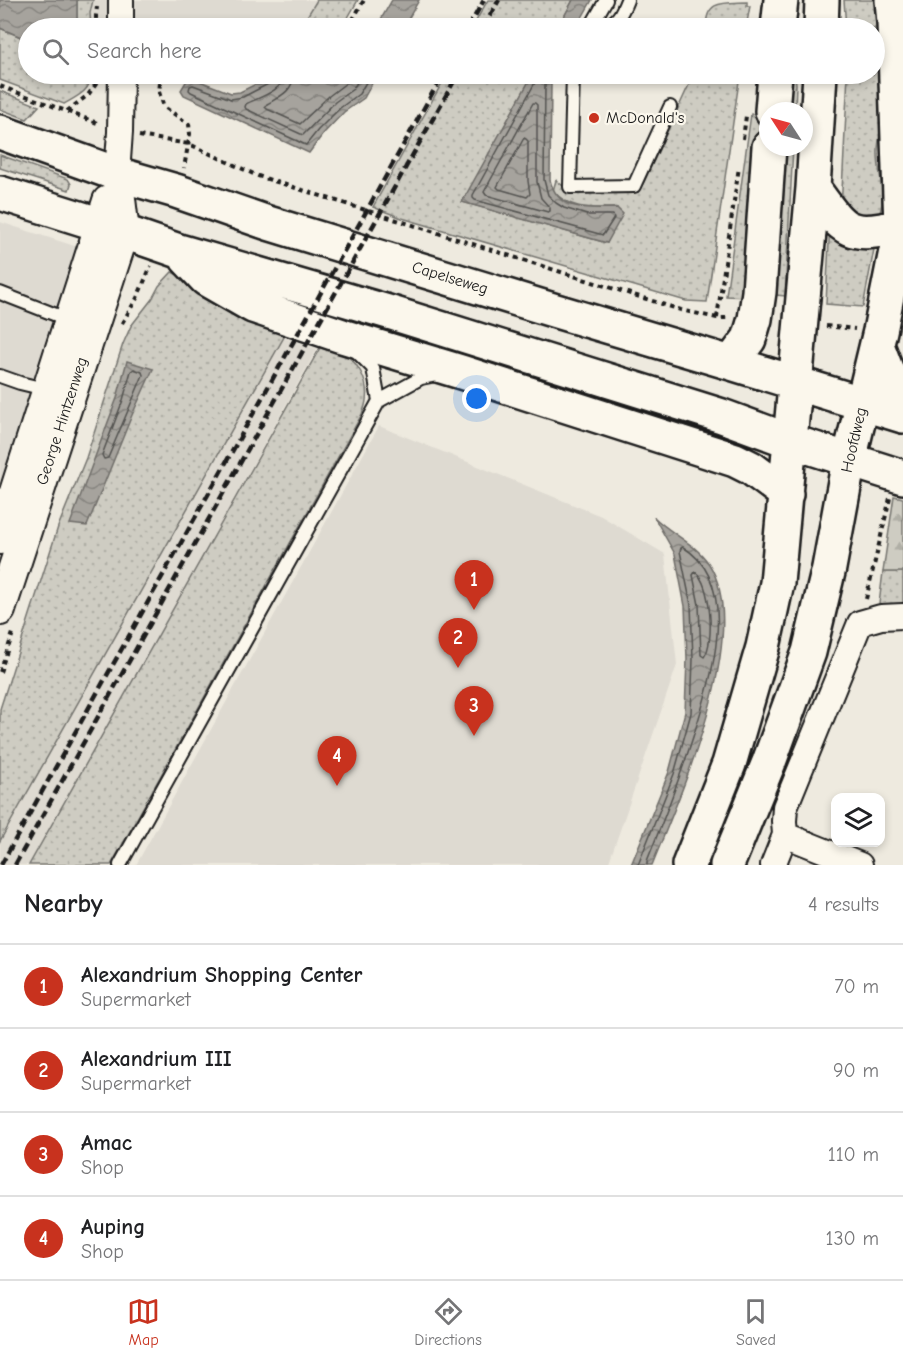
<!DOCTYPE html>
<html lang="en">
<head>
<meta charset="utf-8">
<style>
  body { margin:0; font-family:"Comic Neue",sans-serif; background:#f6f6f6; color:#202124 }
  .controls { position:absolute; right:18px; bottom:18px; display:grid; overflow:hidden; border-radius:12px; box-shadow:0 3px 9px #0003 }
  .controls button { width:54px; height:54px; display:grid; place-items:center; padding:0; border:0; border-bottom:2px solid #e0e0e0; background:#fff; color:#202124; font:30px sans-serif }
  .compass { position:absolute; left:759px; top:102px; width:54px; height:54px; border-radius:50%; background:#fff; box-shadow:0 3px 9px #0003; rotate:306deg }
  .you { position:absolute; left:477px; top:399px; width:21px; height:21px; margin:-15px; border:4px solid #fff; border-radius:50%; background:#1a73e8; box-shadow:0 0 0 9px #1a73e833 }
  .badge { display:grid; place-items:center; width:39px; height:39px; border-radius:50%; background:#c8321e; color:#fff; font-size:20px; font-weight:700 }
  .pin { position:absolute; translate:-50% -50px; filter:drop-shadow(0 2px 3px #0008) }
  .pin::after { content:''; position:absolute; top:32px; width:21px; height:18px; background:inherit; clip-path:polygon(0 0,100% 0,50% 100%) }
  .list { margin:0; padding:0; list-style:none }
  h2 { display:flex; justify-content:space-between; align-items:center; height:78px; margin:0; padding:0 24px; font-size:26px }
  h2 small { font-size:20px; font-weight:400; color:#757577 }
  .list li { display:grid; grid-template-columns:39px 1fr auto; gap:18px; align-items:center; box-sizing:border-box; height:84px; padding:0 24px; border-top:2px solid #e0e0e0 }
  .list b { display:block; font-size:22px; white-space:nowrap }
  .list p { margin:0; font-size:20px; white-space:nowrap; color:#757577 }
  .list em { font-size:20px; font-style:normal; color:#757577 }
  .icon { flex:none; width:33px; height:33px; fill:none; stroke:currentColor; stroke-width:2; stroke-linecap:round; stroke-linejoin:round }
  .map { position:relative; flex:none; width:903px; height:865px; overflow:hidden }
  .search { position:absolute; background:#fff; box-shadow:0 3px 9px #0003; left:18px; right:18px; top:18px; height:66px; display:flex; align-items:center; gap:15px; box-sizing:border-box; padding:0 21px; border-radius:33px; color:#757577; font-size:22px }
  .sheet { height:414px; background:#fff }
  nav { display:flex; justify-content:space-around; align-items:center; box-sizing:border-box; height:84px; border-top:2px solid #e0e0e0; background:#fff; font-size:16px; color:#757577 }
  nav a { display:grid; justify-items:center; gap:3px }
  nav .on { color:#c8321e }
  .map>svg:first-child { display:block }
  .built { fill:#dedad1 }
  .grass { fill:url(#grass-dots); stroke:#75746f; stroke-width:1.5 }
  .forest { fill:url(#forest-firs); stroke:#75746f; stroke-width:1.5 }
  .water { fill:url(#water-waves); stroke:#6f6d69; stroke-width:1.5 }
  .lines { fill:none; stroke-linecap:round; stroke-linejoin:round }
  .shore { stroke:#535250; stroke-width:1.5 }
  .service-casing { stroke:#1c1c1c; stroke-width:16 }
  .minor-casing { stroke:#1c1c1c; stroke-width:28 }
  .tertiary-casing { stroke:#1c1c1c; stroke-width:34 }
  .secondary-casing { stroke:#1c1c1c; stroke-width:38 }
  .path { stroke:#1c1c1c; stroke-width:4; stroke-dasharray:4.5 4.5; stroke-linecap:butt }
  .service { stroke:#fbf7ec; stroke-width:12 }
  .minor { stroke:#fbf7ec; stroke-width:24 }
  .tertiary { stroke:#fbf7ec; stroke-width:30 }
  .secondary { stroke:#fbf7ec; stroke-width:33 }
  .rail { stroke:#1c1c1c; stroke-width:4.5; stroke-dasharray:9 4.5; stroke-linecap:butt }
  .poi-dot { fill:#c8321e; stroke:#fbf7ec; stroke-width:2 }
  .labels { text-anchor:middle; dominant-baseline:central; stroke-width:4.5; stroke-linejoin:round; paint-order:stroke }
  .poi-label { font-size:16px; fill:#1c1c1c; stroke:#fbf7ec; text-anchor:start }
  .street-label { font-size:16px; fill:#1c1c1c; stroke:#fbf7ec }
</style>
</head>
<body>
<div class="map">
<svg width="903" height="865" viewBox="0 0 903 865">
  <defs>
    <pattern id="grass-dots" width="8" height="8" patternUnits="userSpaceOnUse" patternTransform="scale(1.5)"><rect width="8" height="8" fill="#ceccc2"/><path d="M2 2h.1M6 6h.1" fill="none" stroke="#b0afa6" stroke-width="1.8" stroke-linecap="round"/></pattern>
    <pattern id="forest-firs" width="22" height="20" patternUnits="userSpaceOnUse" patternTransform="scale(1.5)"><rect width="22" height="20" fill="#ceccc2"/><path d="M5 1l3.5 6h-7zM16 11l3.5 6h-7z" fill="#b0afa6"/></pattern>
    <pattern id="water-waves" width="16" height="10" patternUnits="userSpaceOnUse" patternTransform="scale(1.5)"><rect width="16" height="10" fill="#a6a39d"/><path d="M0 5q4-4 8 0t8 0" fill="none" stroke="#86847f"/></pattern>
  </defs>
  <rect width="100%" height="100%" fill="#eeeadf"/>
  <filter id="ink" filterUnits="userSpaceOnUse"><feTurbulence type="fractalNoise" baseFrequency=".0167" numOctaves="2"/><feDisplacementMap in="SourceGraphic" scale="12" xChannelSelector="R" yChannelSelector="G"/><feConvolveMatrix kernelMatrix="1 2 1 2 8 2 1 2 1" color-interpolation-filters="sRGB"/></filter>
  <g filter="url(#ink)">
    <path class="built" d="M23,0H350L334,28H100Z
      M0,222L84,249L0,509Z
      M282,337L317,349L31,865H0V839Z
      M379,426L601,516L665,554L677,665L608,865H136Z"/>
    <path class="grass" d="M77,0H93L90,13L91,28H77Z
      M317,0H358L342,28H300Z
      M488,0H573L558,28H472Z
      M844,0H874C882,41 884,86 880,128C880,136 878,144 878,151C877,174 889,197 877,219L841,210L848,74H874V28H846Z
      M747,2V6H750L746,28H706C706,0 722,3 747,2Z
      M0,28L28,40V74H91C91,91 78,96 64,104L0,80Z
      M447,74H533L463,202L607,243L617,208C591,208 572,211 553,191L556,180L570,192H638L644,182L694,74H740L707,302L686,301L402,218L373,207Z
      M785,74H795L796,84L795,111H782Z
      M0,91L39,106L27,119L0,109Z
      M751,114L762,115L747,297L726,296Z
      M779,147H793L785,296L767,294Z
      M0,155L68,179L71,184L69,190L0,168Z
      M830,221L875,244L863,307L826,304Z
      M172,272L220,296L284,337L0,841V709L58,527L86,458L123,344L131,326L152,299L159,286Z
      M321,346C328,348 334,349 340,352C357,359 369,381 366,400C366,404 364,409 362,414L111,865H29Z
      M883,572H903V605L879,604Z"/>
    <path class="forest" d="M894,496L903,498V572H883Z"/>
    <path class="water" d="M0,0H77V28H28V40L0,28Z
      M392,0H419L403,28H376Z
      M573,0H592L576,28H558Z
      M276,74H377L364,98L344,112L323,134L309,153L184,95L181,90L187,80L192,78L231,93L240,92Z
      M533,74H553L551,84L550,180C558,213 590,208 617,208L623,214L607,243L462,202Z
      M127,361L153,369L132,415L87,526L70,524L117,398Z
      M654,517C671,534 695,543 709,564C753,633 680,795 652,865H631L669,772L685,712L687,659L685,606L675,554Z"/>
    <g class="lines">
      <path class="shore" d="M277,74V78L274,81L243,97L231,99L193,85L190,86L189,90L191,92L306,145L318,130L340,108L359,94L371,74
        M285,74C283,91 260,97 246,104L245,107L246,109L303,135L335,102L353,89L362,74
        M294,74C293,91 281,96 267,104L265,107L267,109L300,124L329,96L346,83L352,74
        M538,74L537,79L473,195V198L475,200L603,235L614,218L613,215H587L564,208L556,203L548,195L544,180L545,85L547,74
        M533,103H535L537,105V182L541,198L550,208V211L548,212L486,195L484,192Z
        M524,138L526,139L528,141V181L530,194L527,197L499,189L497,187Z
        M134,369L142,372L143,375L108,458L104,459L102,455L123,400L131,371Z
        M695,572C711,582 715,643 704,657L701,655L699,605L693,575Z
        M638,865L674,774L691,713L693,659L691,605L680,551L681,548L683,547C744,584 709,687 692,740C679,781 663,821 647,861V865"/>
      <g class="service-casing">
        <path id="service" d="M590,28L606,0
          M603,28C618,21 621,15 627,0
          M573,74L570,187L634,186L670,107
          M0,293L69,320
          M355,350L373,368L379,401
          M0,376L20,383L49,390
          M120,865L379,401L421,378L436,375"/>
      </g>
      <g class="minor-casing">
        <path id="minor" d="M121,0V28
          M117,174L120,132L121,74
          M785,835L860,865
          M773,865L785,835L784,821L785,807L860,623L881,617L903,616"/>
      </g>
      <g class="tertiary-casing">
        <path id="tertiary" d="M0,539L108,201
          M0,610L124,232L117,174"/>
      </g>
      <g class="secondary-casing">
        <path id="secondary" d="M778,28L781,0
          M821,28L822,0
          M772,111L775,74
          M0,132L117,174L176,191L268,223L556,311L731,363L903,416
          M813,188C844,231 847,239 901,226
          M0,193L124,232L179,251L395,314L722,416L790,441L903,477
          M187,259L206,279L253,306L342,336L461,372L735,460L751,468L786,494
          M877,345L888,374L903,393
          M731,363L749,339L755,319L759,292L769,147
          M689,865L729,764L763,647L777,583L813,188L820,74
          M727,865L769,762L809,652L829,568L849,460L880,331L901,226L894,22L892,0"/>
      </g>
      <path class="path" d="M96,28V15L97,7
        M348,28L364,0
        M161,74L159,92L164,107L189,124L190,134L184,168
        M0,86L100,124
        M67,111L88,95L96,84V74
        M139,136L189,144L258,176L681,310L717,318H729
        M743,139L746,116
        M717,318L739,167
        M122,323L137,298L151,266
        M826,326L855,329
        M866,599L890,498
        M0,672L14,630"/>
      <use href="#service" class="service"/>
      <use href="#minor" class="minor"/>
      <use href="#tertiary" class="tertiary"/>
      <use href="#secondary" class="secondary"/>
      <path class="rail" d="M468,28L484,0
        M483,28L499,0
        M1,865L443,74
        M15,865L458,74"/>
    </g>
  </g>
  <circle class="poi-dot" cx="594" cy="118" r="6"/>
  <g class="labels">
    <g class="poi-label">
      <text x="606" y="118">McDonald's</text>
    </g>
    <g class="street-label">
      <text transform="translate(450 278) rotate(17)">Capelseweg</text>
      <text transform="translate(62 421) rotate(-72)">George Hintzenweg</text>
      <text transform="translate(854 440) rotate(-77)">Hoofdweg</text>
    </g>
  </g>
</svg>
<div class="controls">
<button><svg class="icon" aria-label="layers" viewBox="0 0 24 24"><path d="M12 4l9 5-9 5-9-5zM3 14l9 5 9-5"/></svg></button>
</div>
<svg class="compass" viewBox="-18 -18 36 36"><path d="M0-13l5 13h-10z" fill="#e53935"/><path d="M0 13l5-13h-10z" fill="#757577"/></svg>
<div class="you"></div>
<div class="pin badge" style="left:474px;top:610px">1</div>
<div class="pin badge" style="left:458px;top:668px">2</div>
<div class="pin badge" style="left:474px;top:736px">3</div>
<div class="pin badge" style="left:337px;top:786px">4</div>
<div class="search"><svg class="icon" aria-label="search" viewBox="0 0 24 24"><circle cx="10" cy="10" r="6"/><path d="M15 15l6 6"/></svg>Search here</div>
</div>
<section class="sheet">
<h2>Nearby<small>4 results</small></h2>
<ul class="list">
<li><span class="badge">1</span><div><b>Alexandrium Shopping Center</b><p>Supermarket</p></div><em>70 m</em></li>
<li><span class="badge">2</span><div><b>Alexandrium III</b><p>Supermarket</p></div><em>90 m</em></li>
<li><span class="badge">3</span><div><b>Amac</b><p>Shop</p></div><em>110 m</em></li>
<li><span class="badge">4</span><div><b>Auping</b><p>Shop</p></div><em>130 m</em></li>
</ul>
</section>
<nav>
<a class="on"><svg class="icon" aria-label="map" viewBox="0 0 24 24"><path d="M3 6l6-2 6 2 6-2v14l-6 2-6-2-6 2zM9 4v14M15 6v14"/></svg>Map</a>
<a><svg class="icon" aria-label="directions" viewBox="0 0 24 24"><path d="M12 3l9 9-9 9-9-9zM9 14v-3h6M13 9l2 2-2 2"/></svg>Directions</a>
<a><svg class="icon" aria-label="saved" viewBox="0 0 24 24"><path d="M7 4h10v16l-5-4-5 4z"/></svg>Saved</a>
</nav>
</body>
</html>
